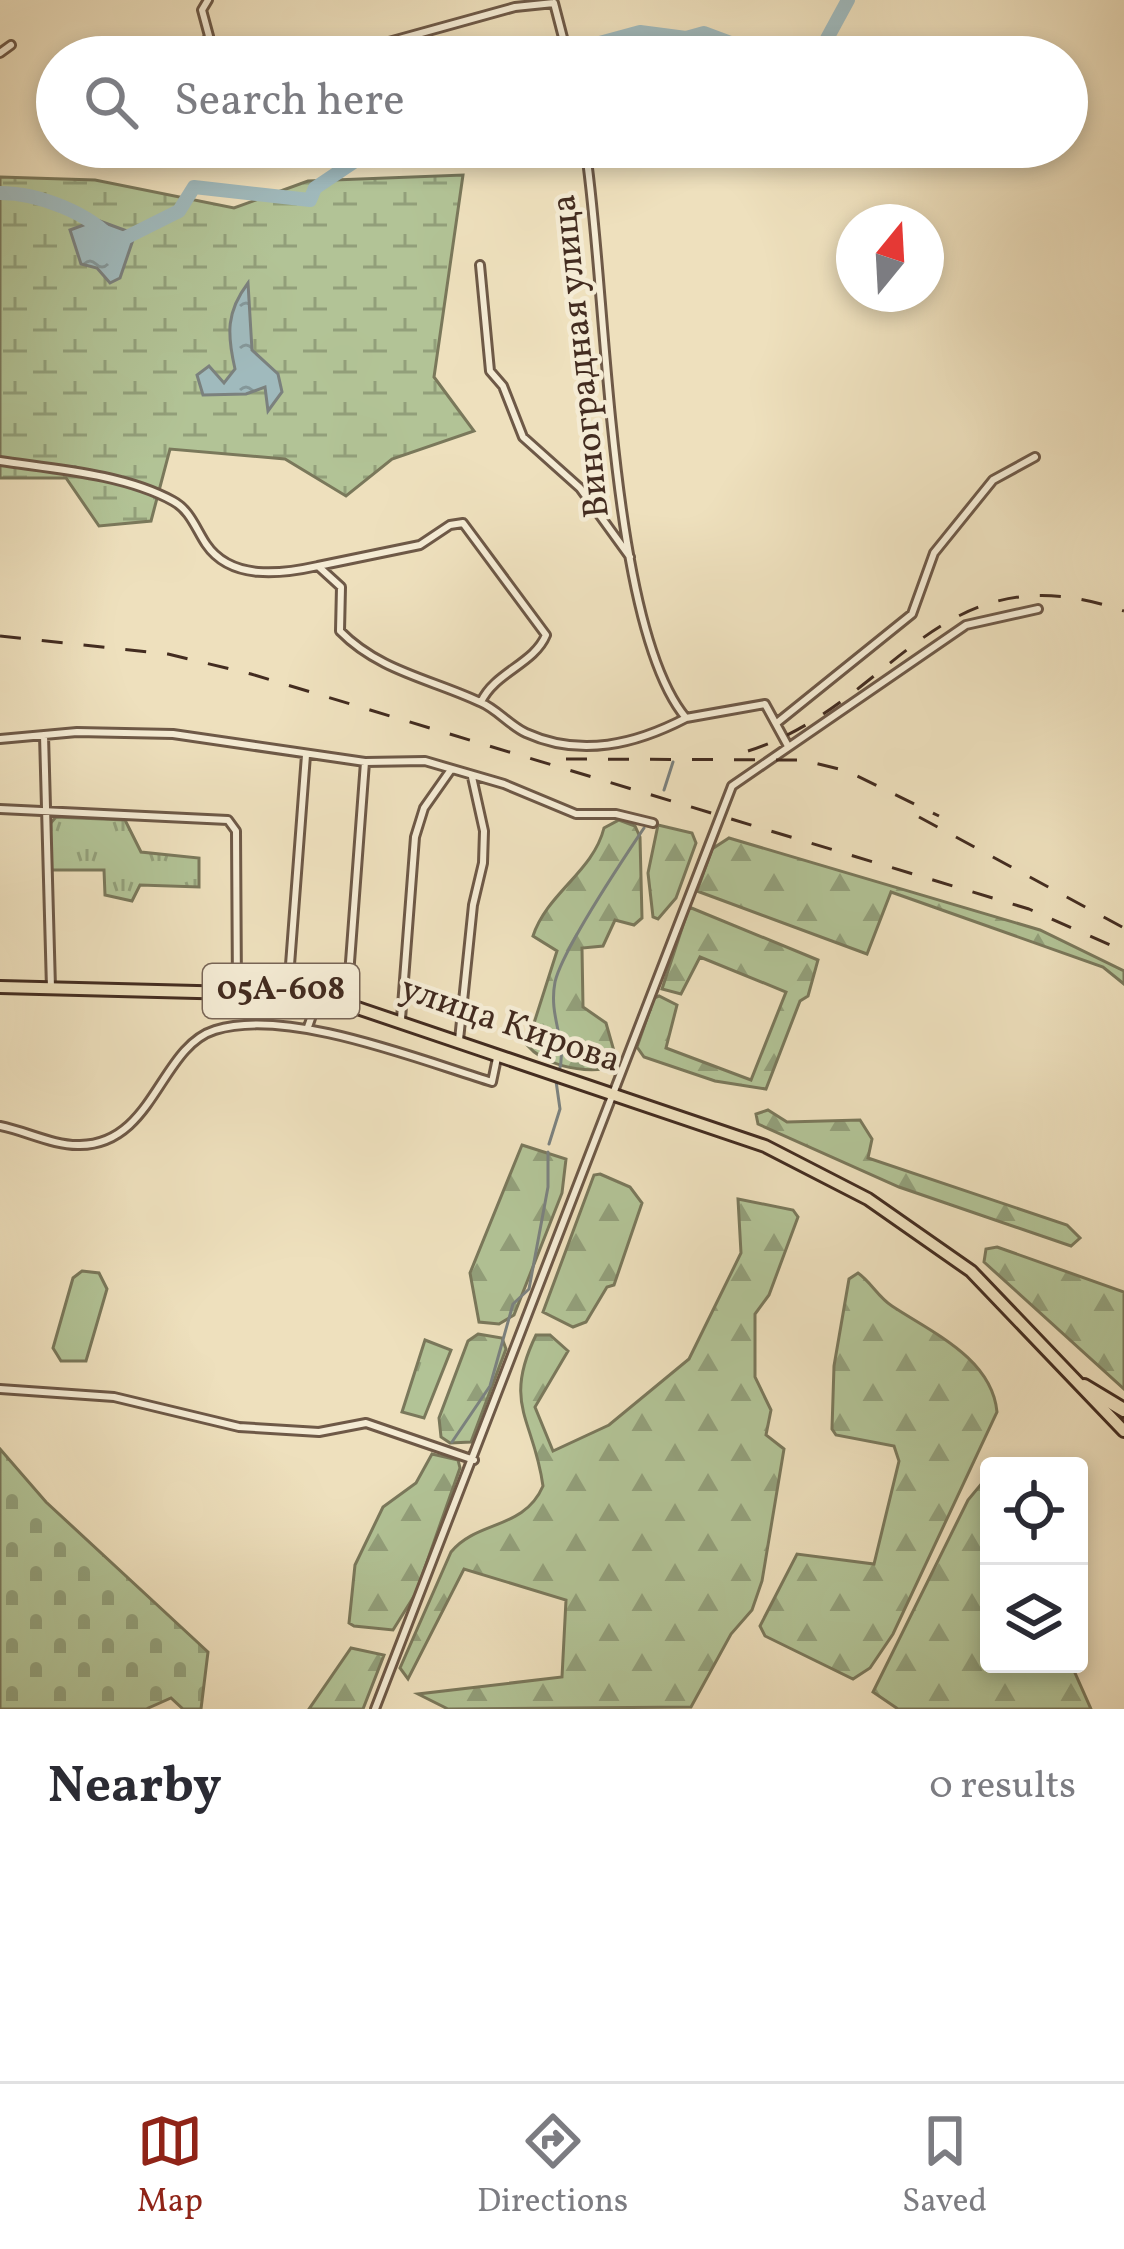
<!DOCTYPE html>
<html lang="en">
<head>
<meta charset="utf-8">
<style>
  body { margin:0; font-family:Vollkorn,serif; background:#f2f2f3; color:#2b2b33 }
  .controls { position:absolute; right:36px; bottom:36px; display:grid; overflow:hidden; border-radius:12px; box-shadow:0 6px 18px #0003 }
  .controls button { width:108px; height:108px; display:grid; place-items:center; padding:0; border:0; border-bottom:3px solid #e1e1e2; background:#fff; color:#2b2b33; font:60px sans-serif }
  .compass { position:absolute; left:836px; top:204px; width:108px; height:108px; border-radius:50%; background:#fff; box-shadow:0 6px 18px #0003; rotate:18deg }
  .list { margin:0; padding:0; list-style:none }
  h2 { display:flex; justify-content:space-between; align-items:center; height:156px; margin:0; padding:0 48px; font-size:51px }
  h2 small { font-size:39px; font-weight:400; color:#7c7c81 }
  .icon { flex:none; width:66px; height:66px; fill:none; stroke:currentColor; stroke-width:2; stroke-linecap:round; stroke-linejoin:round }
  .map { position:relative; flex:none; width:1124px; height:1709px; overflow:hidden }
  .search { position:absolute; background:#fff; box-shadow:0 6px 18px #0003; left:36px; right:36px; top:36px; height:132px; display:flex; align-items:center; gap:30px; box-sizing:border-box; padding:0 42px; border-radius:66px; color:#7c7c81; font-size:45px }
  .sheet { height:372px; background:#fff }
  nav { display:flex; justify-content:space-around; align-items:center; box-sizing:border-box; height:168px; border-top:3px solid #e1e1e2; background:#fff; font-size:33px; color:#7c7c81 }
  nav a { display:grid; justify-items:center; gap:6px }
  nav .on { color:#8f2418 }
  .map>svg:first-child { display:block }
  .grass { fill:url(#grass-tufts); stroke:#7a785b; stroke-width:3 }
  .forest { fill:url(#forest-firs); stroke:#7a785b; stroke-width:3 }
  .wetland { fill:url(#wetland-marsh); stroke:#7a785b; stroke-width:3 }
  .cemetery { fill:url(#cemetery-stones); stroke:#7a785b; stroke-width:3 }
  .pitch { fill:#b2c396; stroke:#7a785b; stroke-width:3 }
  .water { fill:url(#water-ripples); stroke:#7b817e; stroke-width:3 }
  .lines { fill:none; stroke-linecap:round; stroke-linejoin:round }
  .stream { stroke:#7b817e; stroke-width:3 }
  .river { stroke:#a0babd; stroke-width:14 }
  .street-casing { stroke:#6e5947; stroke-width:12 }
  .primary-casing { stroke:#432c20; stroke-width:16 }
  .highway-casing { stroke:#432c20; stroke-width:18 }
  .street { stroke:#f4ebd4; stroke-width:6 }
  .primary { stroke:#eee0bd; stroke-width:10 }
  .highway { stroke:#eee0bd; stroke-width:12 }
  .rail { stroke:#432c20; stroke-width:3; stroke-dasharray:21 21; stroke-linecap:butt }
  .labels { text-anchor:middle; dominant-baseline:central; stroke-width:9; stroke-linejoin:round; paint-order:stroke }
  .shield { fill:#f4ebd4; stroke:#786556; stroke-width:3 }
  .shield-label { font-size:33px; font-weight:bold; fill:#432c20 }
  .street-label { font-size:36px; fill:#432c20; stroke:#f4ebd4 }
</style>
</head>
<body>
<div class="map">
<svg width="1124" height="1709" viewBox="0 0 1124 1709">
  <defs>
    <pattern id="grass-tufts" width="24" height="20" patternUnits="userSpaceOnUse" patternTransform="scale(3)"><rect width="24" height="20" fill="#b2c396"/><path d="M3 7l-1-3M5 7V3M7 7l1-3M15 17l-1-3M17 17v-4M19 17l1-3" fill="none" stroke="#929f7a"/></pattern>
    <pattern id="forest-firs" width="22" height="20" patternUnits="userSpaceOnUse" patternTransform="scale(3)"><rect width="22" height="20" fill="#b2c396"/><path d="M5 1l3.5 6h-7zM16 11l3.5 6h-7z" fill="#929f7a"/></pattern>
    <pattern id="wetland-marsh" width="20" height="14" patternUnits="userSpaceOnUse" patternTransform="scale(3)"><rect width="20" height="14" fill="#b2c396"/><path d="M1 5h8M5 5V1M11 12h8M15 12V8" fill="none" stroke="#929f7a"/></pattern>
    <pattern id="cemetery-stones" width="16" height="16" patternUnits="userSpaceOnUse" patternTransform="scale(3)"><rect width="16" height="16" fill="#b2c396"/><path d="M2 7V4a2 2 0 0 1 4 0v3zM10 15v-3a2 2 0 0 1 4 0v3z" fill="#929f7a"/></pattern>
    <pattern id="water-ripples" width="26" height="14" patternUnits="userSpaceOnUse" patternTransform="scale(3)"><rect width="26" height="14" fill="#a0babd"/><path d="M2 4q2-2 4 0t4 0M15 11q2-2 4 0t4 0" fill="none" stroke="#849799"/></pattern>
  </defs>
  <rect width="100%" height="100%" fill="#eee0bd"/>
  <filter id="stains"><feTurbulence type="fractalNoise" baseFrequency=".00167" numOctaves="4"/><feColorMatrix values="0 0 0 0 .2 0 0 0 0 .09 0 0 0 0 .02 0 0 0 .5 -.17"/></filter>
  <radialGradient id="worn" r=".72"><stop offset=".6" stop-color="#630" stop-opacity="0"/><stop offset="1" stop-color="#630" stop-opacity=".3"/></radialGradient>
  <path class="grass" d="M56,817L125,820L141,852L199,858V887L140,885L132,901L105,895L104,870H51L49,825Z
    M425,1340L451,1350L424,1418L402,1412Z"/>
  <path class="forest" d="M619,820L635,826L640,837L642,918L634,925L615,920L603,946L582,948L583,1007L606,1023L614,1051L604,1069C578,1072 544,1065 527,1045L557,951L533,936C547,893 593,872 604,828Z
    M658,825L692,833L696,843L676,898L658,919L653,917L648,873Z
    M729,838L1040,930L1124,971V984L1103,967L891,892L867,954L697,891L712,849Z
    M689,907L818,960L808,996L800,1001L766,1089L715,1081L644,1057L637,1047L654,998L659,996L677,1005L666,1048L751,1080L786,992L700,957L681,994L662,989Z
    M768,1110L787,1122L860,1120L872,1139L868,1158L1067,1225L1080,1238L1071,1246L899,1187L758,1124L756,1114Z
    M522,1145L566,1159L562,1193L514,1315L499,1324L479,1322L470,1273Z
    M600,1174L630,1187L642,1203L614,1285L607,1287L586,1322L573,1327L543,1312L594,1175Z
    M738,1199L793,1210L798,1217L769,1295L755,1314V1377L771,1410L766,1435L784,1449L762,1581L752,1610L731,1634L691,1707L448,1709L418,1694L562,1677L566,1600L464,1569L408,1679L400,1668L451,1552C477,1520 524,1530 543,1486C534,1419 502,1405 536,1335H550L568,1351L535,1407L553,1451L609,1425L689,1359L741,1253Z
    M997,1247L1124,1292V1389L984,1262L986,1249Z
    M858,1273C871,1282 878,1297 892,1306C931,1332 992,1358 997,1412L893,1634L870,1668L853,1679L765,1636L760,1626L797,1554L874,1564L899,1461L894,1446L836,1435L832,1429L834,1366L849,1279Z
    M478,1334L502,1338L506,1349L471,1442L450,1443L441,1437L439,1418L468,1341Z
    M432,1454L458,1460L460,1468L416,1593L393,1630L354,1626L349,1623L355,1565L383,1507L416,1483Z
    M987,1477L989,1664H1071L1091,1709H898L873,1692L968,1500Z
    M351,1648L384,1655L363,1709H309Z"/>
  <path class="wetland" d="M463,175L434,377L474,431L392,459L346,496L285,459L170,449L151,521L99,526L66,478H0V177L95,180L234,208L308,181Z"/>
  <path class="cemetery" d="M0,1449L46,1502L208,1652L201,1709H183L171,1698L146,1709H0Z"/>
  <path class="pitch" d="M82,1271L99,1273L107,1289L86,1361H61L53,1348L73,1278Z"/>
  <path class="water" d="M97,220L135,234L120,278L110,283L97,268L81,264L70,230Z
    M248,283L252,350L278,374L282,392L268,411L265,387L246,394L203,395L197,375L209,366L224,383L235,369C227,334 226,312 248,283Z"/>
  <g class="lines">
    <path class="stream" d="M664,790L673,762
      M559,1072C568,1041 548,1018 555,982C563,948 624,858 644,828
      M549,1144L560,1109L556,1081
      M452,1442L490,1386L513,1304L529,1289L548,1187V1152"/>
    <path class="river" d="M548,57L640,32L686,38L704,33L768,57
      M817,57L848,0
      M0,193C38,193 91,213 115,243L179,211L194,187L310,200L315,188L376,147"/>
    <g class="street-casing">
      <path id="street" d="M554,3L568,57
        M367,48L515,7L554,3
        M0,53L11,45
        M197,57L209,36L202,10L208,0
        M585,147C607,280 607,624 686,718L765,704L788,746
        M480,265L490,371L503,386L523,437L580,488L630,557
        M0,461C54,469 124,474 173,501C190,510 196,529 206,544C231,581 282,574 318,566L341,587L340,631C379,671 431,679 480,702C497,709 509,725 526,733C581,758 636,744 686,718
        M318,566L420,545L450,525L463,523L546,635C534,664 495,672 481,702
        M778,722L912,614L934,553L993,480L1035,457
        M44,735L51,988
        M0,739L77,732L173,734L365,762L425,761L504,784L576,814H616L653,823
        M0,809L228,820L236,831L237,991
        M288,991L306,755
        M347,1002L365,762
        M401,1019L415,837L424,808L450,771
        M308,1027L319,995
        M459,1040L473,905L483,863L484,831L472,777
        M0,1126C26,1131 54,1146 80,1145C154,1144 160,1047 215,1030C287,1007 420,1060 492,1082L497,1058
        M0,1389L114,1397L239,1427L319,1432L366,1423L474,1460
        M375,1709L732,786L966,625L1038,609"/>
    </g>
    <g class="primary-casing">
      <path id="primary" d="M0,987L319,995L765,1146L868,1199L971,1271L1124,1431"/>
    </g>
    <g class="highway-casing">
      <path id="highway" d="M1084,1386L1124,1410"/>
    </g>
    <use href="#street" class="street"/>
    <use href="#primary" class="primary"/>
    <use href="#highway" class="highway"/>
    <path class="rail" d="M0,636L168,654L251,674L1029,909L1124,951
      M748,751C896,704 937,546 1124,611
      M566,759L802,760L847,771L939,816
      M919,817L1124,928"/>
  </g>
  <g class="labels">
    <rect class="shield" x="203" y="964" width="156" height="54" rx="9"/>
    <g class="shield-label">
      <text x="281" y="991">05А-608</text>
    </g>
    <g class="street-label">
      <text transform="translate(582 356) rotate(-96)">Виноградная улица</text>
      <text transform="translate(510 1026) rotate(19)">улица Кирова</text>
    </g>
  </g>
  <rect width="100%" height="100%" filter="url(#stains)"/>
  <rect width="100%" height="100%" fill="url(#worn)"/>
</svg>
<div class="controls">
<button><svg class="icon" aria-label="locate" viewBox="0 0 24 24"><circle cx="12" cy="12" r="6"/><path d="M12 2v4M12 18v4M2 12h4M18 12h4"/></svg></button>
<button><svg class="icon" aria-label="layers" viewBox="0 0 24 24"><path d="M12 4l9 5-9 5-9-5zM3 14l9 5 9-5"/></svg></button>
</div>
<svg class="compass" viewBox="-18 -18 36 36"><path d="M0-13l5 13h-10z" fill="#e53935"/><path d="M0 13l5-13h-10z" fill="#7c7c81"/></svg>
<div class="search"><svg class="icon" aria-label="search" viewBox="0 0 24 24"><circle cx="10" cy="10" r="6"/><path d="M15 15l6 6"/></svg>Search here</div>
</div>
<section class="sheet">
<h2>Nearby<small>0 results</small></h2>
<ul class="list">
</ul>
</section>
<nav>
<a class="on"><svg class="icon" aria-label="map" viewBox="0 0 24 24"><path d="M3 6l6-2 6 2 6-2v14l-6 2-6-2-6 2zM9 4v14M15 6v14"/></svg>Map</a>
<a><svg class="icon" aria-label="directions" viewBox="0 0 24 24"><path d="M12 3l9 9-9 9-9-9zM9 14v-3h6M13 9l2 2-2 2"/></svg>Directions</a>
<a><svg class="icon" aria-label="saved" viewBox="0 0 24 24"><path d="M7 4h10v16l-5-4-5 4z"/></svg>Saved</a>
</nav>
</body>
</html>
